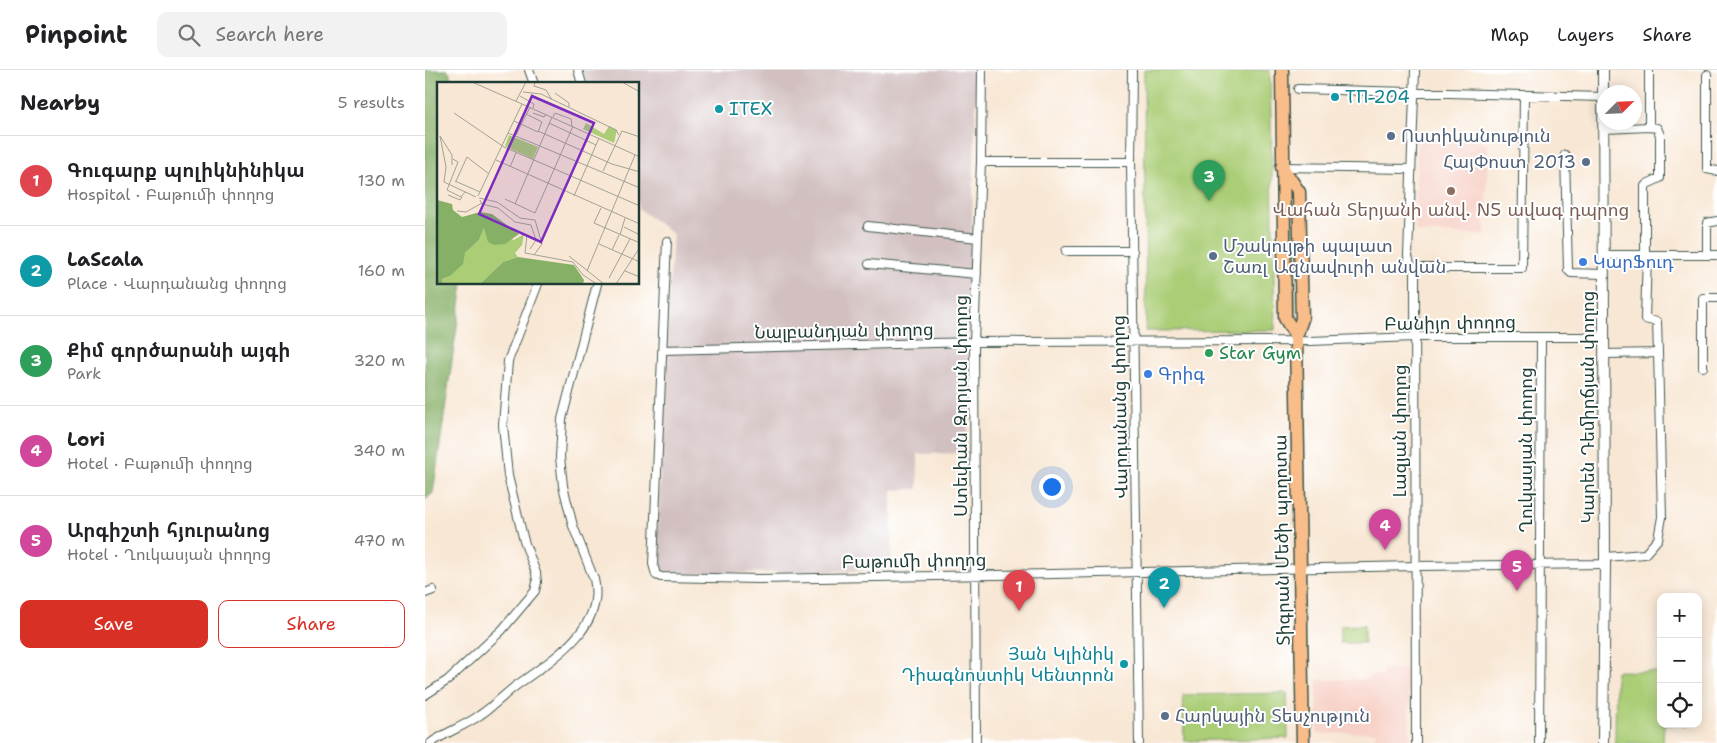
<!DOCTYPE html>
<html lang="en">
<head>
<meta charset="utf-8">
<style>
  body { margin:0; font-family:"Shantell Sans","Noto Sans Armenian",sans-serif; background:#f2f2f2; color:#202124 }
  .controls { position:absolute; right:15px; bottom:15px; display:grid; overflow:hidden; border-radius:10px; box-shadow:0 2px 12px #0003 }
  .controls button { width:45px; height:45px; display:grid; place-items:center; padding:0; border:0; border-bottom:1px solid #e0e0e0; background:#fff; color:#202124; font:25px sans-serif }
  .compass { position:absolute; left:1172px; top:15px; width:45px; height:45px; border-radius:50%; background:#fff; box-shadow:0 2px 12px #0003; rotate:66deg }
  .you { position:absolute; left:626px; top:416px; width:18px; height:18px; margin:-12px; border:4px solid #fff; border-radius:50%; background:#1a73e8; box-shadow:0 0 0 8px #1a73e833 }
  .badge { display:grid; place-items:center; width:32px; height:32px; border-radius:50%; background:#d93025; color:#fff; font-size:16px; font-weight:700 }
  .pin { position:absolute; translate:-50% -41px; filter:drop-shadow(0 1px 2px #0008) }
  .pin::after { content:''; position:absolute; top:26px; width:18px; height:15px; background:inherit; clip-path:polygon(0 0,100% 0,50% 100%) }
  .list { margin:0; padding:0; list-style:none }
  h2 { display:flex; justify-content:space-between; align-items:center; height:65px; margin:0; padding:0 20px; font-size:21px }
  h2 small { font-size:16px; font-weight:400; color:#757577 }
  .list li { display:grid; grid-template-columns:32px 1fr auto; gap:15px; align-items:center; box-sizing:border-box; height:90px; padding:0 20px; border-top:1px solid #e0e0e0 }
  .list b { display:block; font-size:19px; white-space:nowrap }
  .list p { margin:0; font-size:16px; white-space:nowrap; color:#757577 }
  .list em { font-size:16px; font-style:normal; color:#757577 }
  .actions { display:flex; gap:10px; padding:15px 20px }
  .actions a { flex:1; padding:11px 0; border:1px solid #d93025; border-radius:10px; text-align:center; font-size:18px; color:#d93025 }
  .actions .main { background:#d93025; color:#fff }
  .icon { flex:none; width:28px; height:28px; fill:none; stroke:currentColor; stroke-width:2; stroke-linecap:round; stroke-linejoin:round }
  .map { position:relative; flex:none; width:1292px; height:673px; overflow:hidden }
  header { display:flex; align-items:center; gap:30px; box-sizing:border-box; height:70px; padding:0 25px; background:#fff; border-bottom:1px solid #e0e0e0 }
  header strong { font-size:24px }
  nav { display:flex; gap:28px; margin-inline-start:auto; font-size:18px }
  .search { width:350px; height:45px; background:#f2f2f2; display:flex; align-items:center; gap:12px; box-sizing:border-box; padding:0 18px; border-radius:10px; color:#757577; font-size:19px }
  main { display:flex }
  aside { flex:1; background:#fff }
  .map>svg:first-child { display:block }
  .built { fill:#f7d1c7 }
  .industrial { fill:#d2bfc0 }
  .green { fill:#aacd76; stroke:#648555 }
  .forest { fill:#87b067; stroke:#53764e }
  .lines { fill:none; stroke-linecap:round; stroke-linejoin:round }
  .minor-casing { stroke:#40564c; stroke-width:10 }
  .tertiary-casing { stroke:#40564c; stroke-width:12 }
  .primary-casing { stroke:#40564c; stroke-width:15 }
  .minor { stroke:#fff; stroke-width:8 }
  .tertiary { stroke:#fff; stroke-width:10 }
  .primary { stroke:#f8bd89; stroke-width:12 }
  .culture-dot { fill:#0f9aa8; stroke:#fff; stroke-width:2 }
  .service-dot { fill:#5c6f8a; stroke:#fff; stroke-width:2 }
  .education-dot { fill:#8d6e63; stroke:#fff; stroke-width:2 }
  .shop-dot { fill:#3f7fe0; stroke:#fff; stroke-width:2 }
  .leisure-dot { fill:#2e9e5b; stroke:#fff; stroke-width:2 }
  .labels { text-anchor:middle; dominant-baseline:central; stroke-width:4; stroke-linejoin:round; paint-order:stroke }
  .culture-label { font-size:18px; fill:#0d838f; stroke:#fff; text-anchor:start }
  .service-label { font-size:18px; fill:#4e5e75; stroke:#fff; text-anchor:start }
  .education-label { font-size:18px; fill:#785e54; stroke:#fff }
  .shop-label { font-size:18px; fill:#366cbe; stroke:#fff; text-anchor:start }
  .street-label { font-size:18px; fill:#1f3d34; stroke:#fff }
  .leisure-label { font-size:18px; fill:#27864d; stroke:#fff; text-anchor:start }
  .inset-road { fill:none; stroke:#a1a394; stroke-width:1 }
  .view { fill:#7b2cbf; fill-opacity:0.15; stroke:#7b2cbf; stroke-width:2.5 }
  .inset-edge { fill:none; stroke:#1f3d34; stroke-width:2.5 }
</style>
</head>
<body>
<header>
<strong>Pinpoint</strong>
<div class="search"><svg class="icon" aria-label="search" viewBox="0 0 24 24"><circle cx="10" cy="10" r="6"/><path d="M15 15l6 6"/></svg>Search here</div>
<nav><a>Map</a><a>Layers</a><a>Share</a></nav>
</header>
<main>
<aside>
<h2>Nearby<small>5 results</small></h2>
<ul class="list">
<li><span class="badge" style="background:#e0444e">1</span><div><b>Գուգարք պոլիկնինիկա</b><p>Hospital · Բաթումի փողոց</p></div><em>130 m</em></li>
<li><span class="badge" style="background:#0f9aa8">2</span><div><b>LaScala</b><p>Place · Վարդանանց փողոց</p></div><em>160 m</em></li>
<li><span class="badge" style="background:#2e9e5b">3</span><div><b>Քիմ գործարանի այգի</b><p>Park</p></div><em>320 m</em></li>
<li><span class="badge" style="background:#d1479c">4</span><div><b>Lori</b><p>Hotel · Բաթումի փողոց</p></div><em>340 m</em></li>
<li><span class="badge" style="background:#d1479c">5</span><div><b>Արգիշտի հյուրանոց</b><p>Hotel · Ղուկասյան փողոց</p></div><em>470 m</em></li>
</ul>
<div class="actions"><a class="main">Save</a><a>Share</a></div>
</aside>
<div class="map">
<svg width="1292" height="673" viewBox="0 0 1292 673">
  <rect width="100%" height="100%" fill="#fff"/>
  <filter id="ink" filterUnits="userSpaceOnUse"><feTurbulence type="fractalNoise" baseFrequency=".02" numOctaves="2"/><feDisplacementMap in="SourceGraphic" scale="10" xChannelSelector="R" yChannelSelector="G"/><feConvolveMatrix kernelMatrix="1 2 1 2 8 2 1 2 1" color-interpolation-filters="sRGB"/></filter>
  <filter id="wash" filterUnits="userSpaceOnUse"><feTurbulence type="fractalNoise" baseFrequency=".0096" numOctaves="4" result="noise"/><feDisplacementMap in="SourceGraphic" scale="20" xChannelSelector="R" yChannelSelector="G"/><feGaussianBlur stdDeviation="1.12" result="paint"/><feColorMatrix in="noise" values="0 0 0 0 0 0 0 0 0 0 0 0 0 0 0 0 0 1.4 0 .05"/><feComposite in="paint" operator="in"/></filter>
  <g filter="url(#wash)">
    <rect width="100%" height="100%" fill="#f8e7d4"/>
    <path class="built" d="M1005,64L1050,69L1063,75L1060,165L990,162L992,85L994,73L998,65Z
      M980,599L986,603L987,620H984L985,673H950V662L892,664V610L940,609L947,605H957V600Z"/>
    <path class="industrial" d="M157,0H552L543,268L542,383L493,384V419L467,420V500L238,504L231,498L240,286L248,164L214,139V14H162Z"/>
    <path class="green" d="M719,0H845L850,260L721,261Z
      M868,121L871,251L869,252L866,122Z
      M939,555V573H915V556Z
      M1191,601L1236,602V654L1263,655H1239L1238,673H1190Z
      M862,623L863,668L759,671L758,625Z"/>
    <path class="forest" d="M0,0H22L25,4L27,14H14V214H38L8,423L0,430Z"/>
  </g>
  <g filter="url(#ink)">
    <g class="lines">
      <g class="minor-casing">
        <path id="minor" d="M104,0L109,14
          M153,0L157,14
          M707,0L706,92L714,673
          M990,0L983,186L985,194L990,198H1097L1099,25
          M1282,5V99L1292,101
          M873,19L1178,27
          M1179,59L1224,57V0
          M1140,85L1143,200L1146,203L1179,204
          M556,92H706
          M857,97L985,99
          M443,156L553,168
          M242,171L228,494L231,505L236,507L334,509L628,504L990,496L1180,494
          M641,181H708
          M1179,185H1292
          M1222,185L1220,249L1232,252L1233,283
          M1282,185V153L1292,151
          M1220,186V116L1222,114L1235,108V65L1232,58L1224,57
          M444,194L552,204
          M990,198L991,673
          M238,280L549,272L885,271L990,267H1180
          M1180,284L1233,283L1237,447L1233,469L1220,484L1180,487
          M1278,297V228H1292
          M0,523L8,520
          M0,625L23,610L77,560L110,521L112,512L111,503L99,471L83,406L78,355L83,291L113,214
          M6,673C21,662 40,656 55,645C67,637 77,627 88,618C123,592 181,560 169,509L148,456L138,416L135,387L137,349L172,214
          M551,673L549,272L556,92L557,0
          M1114,673L1116,267"/>
      </g>
      <g class="tertiary-casing">
        <path id="tertiary" d="M1178,673L1180,494L1178,0"/>
      </g>
      <g class="primary-casing">
        <path id="primary" d="M857,0L860,248L871,266
          M857,97L874,122L877,249L871,266L878,673"/>
      </g>
      <use href="#minor" class="minor"/>
      <use href="#tertiary" class="tertiary"/>
      <use href="#primary" class="primary"/>
    </g>
  </g>
  <g class="culture-dot">
    <circle cx="910" cy="27" r="5"/>
    <circle cx="294" cy="39" r="5"/>
    <circle cx="699" cy="594" r="5"/>
  </g>
  <g class="service-dot">
    <circle cx="966" cy="66" r="5"/>
    <circle cx="1161" cy="92" r="5"/>
    <circle cx="788" cy="186" r="5"/>
    <circle cx="740" cy="646" r="5"/>
  </g>
  <circle class="education-dot" cx="1026" cy="121" r="5"/>
  <g class="shop-dot">
    <circle cx="1158" cy="192" r="5"/>
    <circle cx="723" cy="304" r="5"/>
  </g>
  <circle class="leisure-dot" cx="784" cy="283" r="5"/>
  <g class="labels">
    <g class="culture-label">
      <text x="920" y="27">ТП-204</text>
      <text x="304" y="39">ITEX</text>
      <text x="689" y="584" text-anchor="end">Յան Կլինիկ<tspan x="689" dy="21">Դիագնոստիկ Կենտրոն</tspan></text>
    </g>
    <g class="service-label">
      <text x="976" y="66">Ոստիկանություն</text>
      <text x="1151" y="92" text-anchor="end">ՀայՓոստ 2013</text>
      <text x="798" y="176">Մշակույթի պալատ<tspan x="798" dy="21">Շառլ Ազնավուրի անվան</tspan></text>
      <text x="750" y="646">Հարկային Տեսչություն</text>
    </g>
    <g class="education-label">
      <text x="1026" y="140">Վահան Տերյանի անվ. N5 ավագ դպրոց</text>
    </g>
    <g class="shop-label">
      <text x="1168" y="192">ԿարՖուդ</text>
      <text x="733" y="304">Գրիգ</text>
    </g>
    <g class="street-label">
      <text transform="translate(1025 253) rotate(-1)">Բանիյո փողոց</text>
      <text transform="translate(419 261) rotate(-1)">Նալբանդյան փողոց</text>
      <text transform="translate(536 336) rotate(-90)">Ստեփան Զորյան փողոց</text>
      <text transform="translate(695 337) rotate(-91)">Վարդանանց փողոց</text>
      <text transform="translate(1163 337) rotate(-90)">Կարեն Դեմիրճյան փողոց</text>
      <text transform="translate(975 361) rotate(-90)">Լազյան փողոց</text>
      <text transform="translate(1101 380) rotate(-90)">Ղուկասյան փողոց</text>
      <text transform="translate(857 470) rotate(-91)">Տիգրան Մեծի պողոտա</text>
      <text transform="translate(489 491) rotate(-1)">Բաթումի փողոց</text>
    </g>
    <g class="leisure-label">
      <text x="794" y="283">Star Gym</text>
    </g>
  </g>
  <g transform="translate(12 12)">
    <rect width="202" height="202" fill="#f8e7d4"/>
    <path d="M149,41L167,52L172,44L180,48L177,61L146,47ZM72,53L101,65L96,77L68,64ZM47,146L77,158L87,152L85,163L78,171L81,175L66,180L43,202H6L5,197L13,194L28,171L42,158Z" fill="#aacd76"/>
    <path d="M0,118L15,122L16,128L25,135L43,130L55,132L82,152L68,162L57,163L51,160L47,146L42,158L28,171L26,182L13,194L5,197L6,202H0ZM81,175L137,183L147,198L146,202H43L66,180Z" fill="#87b067"/>
    <path class="inset-road" d="M35,0L85,22L71,51L88,58M98,0L97,4L109,8L115,18M185,0L203,10M86,10L104,12L179,48L182,53M118,11L132,21V25M83,14L97,22L96,26M95,15L112,22M79,19L89,0M85,22L203,75M17,31L67,65L203,124M96,31L107,35L109,32M116,35L118,31L134,37L135,44M77,39L101,50L105,40L89,32M112,41L159,63M101,49L175,82L203,90M185,49L203,55M79,53L93,25M3,54L9,85L7,100L39,115M3,54L15,73V83M86,57L203,106M59,78L203,142M73,85L79,71M166,89L185,49M18,99L43,110M19,99L30,75L52,92M10,108L21,80L16,77M10,108L24,115L28,110M11,113L23,118L25,115M41,114L71,51M137,114L162,56M42,116L60,120L83,136L98,138L105,162L97,173M68,117L98,131L136,44M43,118L45,122L61,126L78,140L94,143L99,158L93,167M78,122L115,35M164,126L157,141L203,161M20,129L29,130L45,121M187,145L203,153M90,153L88,171L136,180L146,193L160,202M183,153L188,136M162,162L203,180M175,168L182,153M132,174L167,202M150,189L198,73M188,189L203,195M172,196L193,157M179,202L203,165"/>
    <path class="view" d="M95,14L157,41L104,160L42,132Z"/>
    <rect width="202" height="202" class="inset-edge"/>
  </g>
</svg>
<div class="controls">
<button>+</button>
<button>−</button>
<button><svg class="icon" aria-label="locate" viewBox="0 0 24 24"><circle cx="12" cy="12" r="6"/><path d="M12 2v4M12 18v4M2 12h4M18 12h4"/></svg></button>
</div>
<svg class="compass" viewBox="-18 -18 36 36"><path d="M0-13l5 13h-10z" fill="#e53935"/><path d="M0 13l5-13h-10z" fill="#757577"/></svg>
<div class="you"></div>
<div class="pin badge" style="left:594px;top:541px;background:#e0444e">1</div>
<div class="pin badge" style="left:739px;top:538px;background:#0f9aa8">2</div>
<div class="pin badge" style="left:784px;top:131px;background:#2e9e5b">3</div>
<div class="pin badge" style="left:960px;top:480px;background:#d1479c">4</div>
<div class="pin badge" style="left:1092px;top:521px;background:#d1479c">5</div>
</div>
</main>
</body>
</html>
